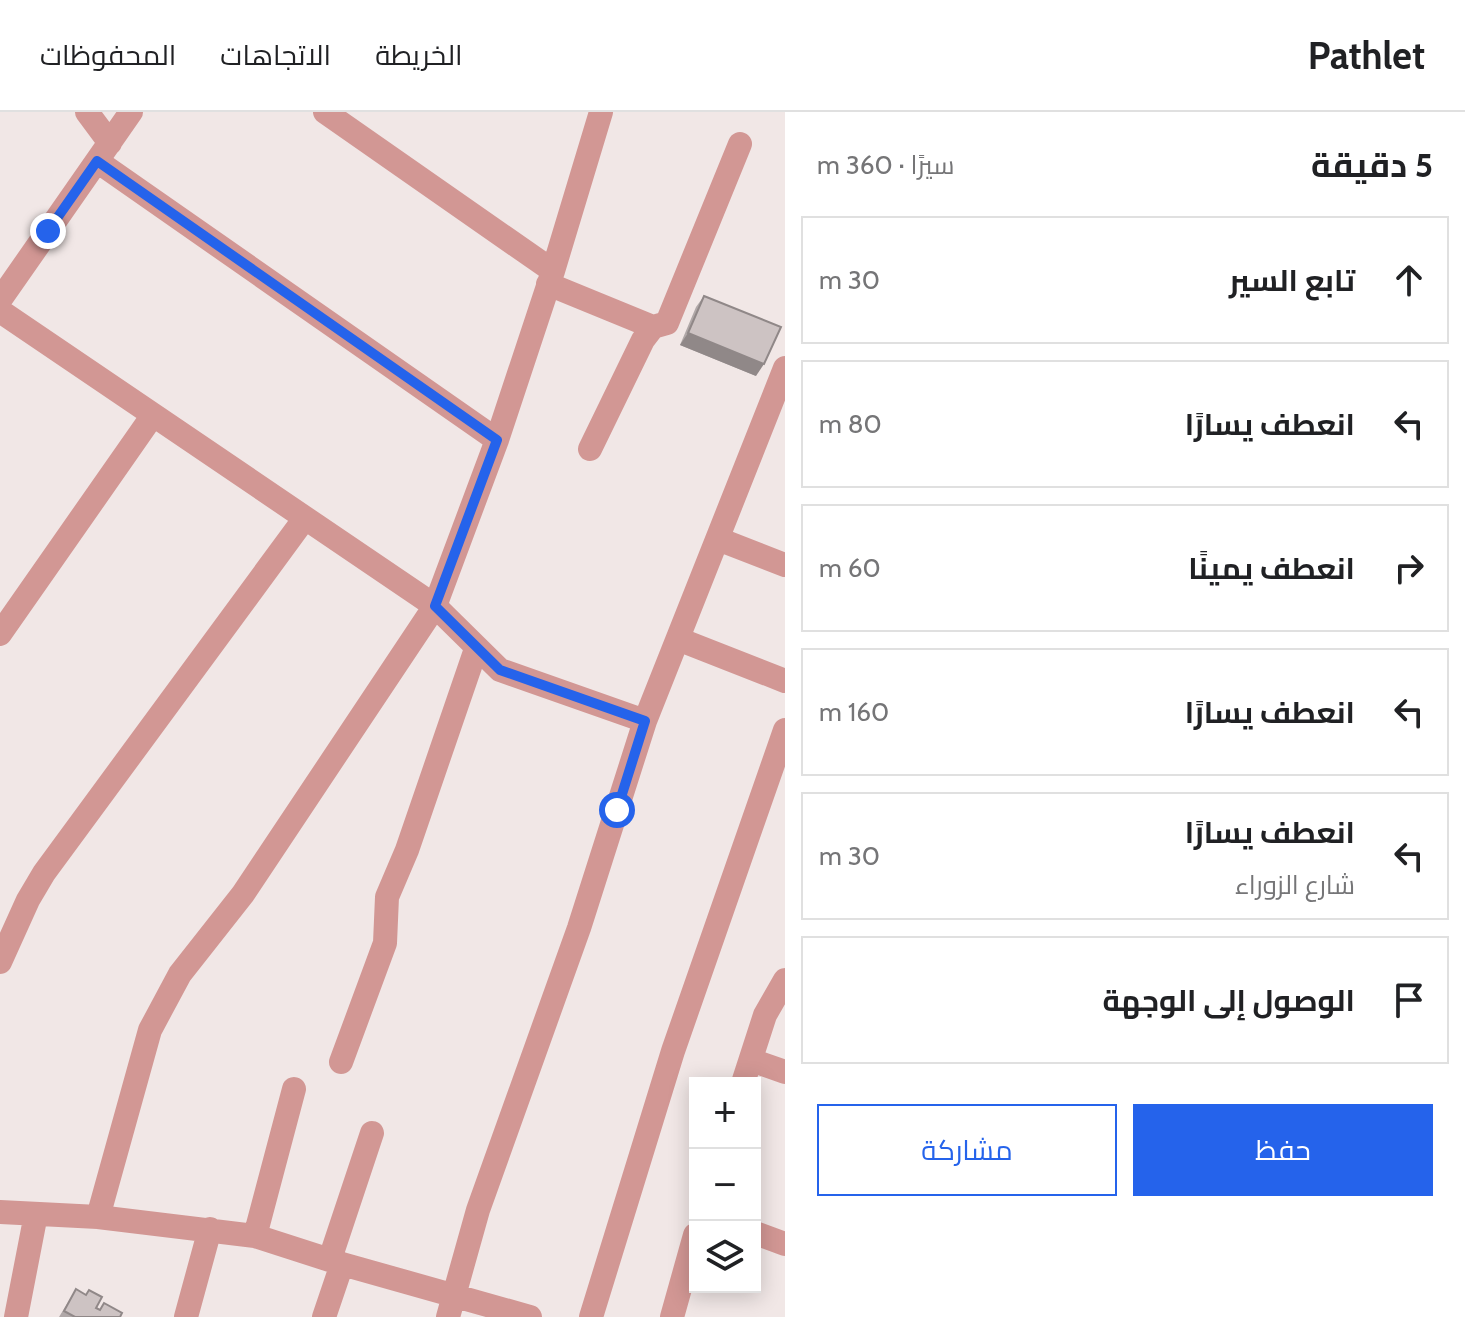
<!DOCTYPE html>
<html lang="ar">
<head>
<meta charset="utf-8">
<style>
  body { margin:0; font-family:Cabin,Cairo,sans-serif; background:#f2f2f2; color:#202124; direction:rtl }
  .controls { position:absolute; right:24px; bottom:24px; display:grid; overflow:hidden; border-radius:0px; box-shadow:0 4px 20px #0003 }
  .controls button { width:72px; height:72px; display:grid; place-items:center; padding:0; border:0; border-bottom:2px solid #e0e0e0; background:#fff; color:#202124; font:40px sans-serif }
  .stop { position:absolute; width:24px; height:24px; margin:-18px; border:6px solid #2563eb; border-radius:50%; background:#fff }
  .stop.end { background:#2563eb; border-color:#fff; box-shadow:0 2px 8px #0008 }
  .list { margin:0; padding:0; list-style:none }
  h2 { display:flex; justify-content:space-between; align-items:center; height:104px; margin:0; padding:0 32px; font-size:34px }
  h2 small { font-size:26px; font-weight:400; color:#757577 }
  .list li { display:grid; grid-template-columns:52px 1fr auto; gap:24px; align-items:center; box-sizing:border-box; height:128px; margin:0 16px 16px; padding:0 16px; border:2px solid #e0e0e0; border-radius:0px }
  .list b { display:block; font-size:30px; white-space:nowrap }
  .list p { margin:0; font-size:26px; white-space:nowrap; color:#757577 }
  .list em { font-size:26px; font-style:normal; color:#757577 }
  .actions { display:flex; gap:16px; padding:24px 32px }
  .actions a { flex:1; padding:18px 0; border:2px solid #2563eb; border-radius:0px; text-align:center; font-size:28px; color:#2563eb }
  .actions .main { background:#2563eb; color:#fff }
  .icon { flex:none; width:44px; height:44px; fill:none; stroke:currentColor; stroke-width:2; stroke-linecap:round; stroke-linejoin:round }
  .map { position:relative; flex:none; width:785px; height:1205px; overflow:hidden; direction:ltr }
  header { display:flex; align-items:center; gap:48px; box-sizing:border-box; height:112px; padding:0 40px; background:#fff; border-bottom:2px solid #e0e0e0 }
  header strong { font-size:38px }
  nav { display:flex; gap:44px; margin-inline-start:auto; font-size:28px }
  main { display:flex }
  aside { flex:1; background:#fff }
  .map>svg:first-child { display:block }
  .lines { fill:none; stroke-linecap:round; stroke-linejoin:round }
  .minor { stroke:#d29794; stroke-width:24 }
  .wall { fill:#b0a8a8 }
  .shaded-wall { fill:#908888 }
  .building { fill:#cdc3c3; stroke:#908888; stroke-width:2 }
  .route { stroke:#2563eb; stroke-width:10 }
</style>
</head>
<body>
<header>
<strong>Pathlet</strong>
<nav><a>الخريطة</a><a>الاتجاهات</a><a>المحفوظات</a></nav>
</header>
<main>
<aside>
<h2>5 دقيقة<small>سيرًا · 360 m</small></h2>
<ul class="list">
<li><svg class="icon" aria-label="ahead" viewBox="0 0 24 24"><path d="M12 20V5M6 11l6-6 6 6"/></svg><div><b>تابع السير</b></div><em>30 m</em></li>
<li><svg class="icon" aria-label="left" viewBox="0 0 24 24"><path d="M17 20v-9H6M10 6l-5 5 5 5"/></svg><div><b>انعطف يسارًا</b></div><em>80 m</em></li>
<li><svg class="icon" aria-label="right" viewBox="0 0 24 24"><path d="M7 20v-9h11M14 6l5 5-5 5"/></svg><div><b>انعطف يمينًا</b></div><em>60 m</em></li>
<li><svg class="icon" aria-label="left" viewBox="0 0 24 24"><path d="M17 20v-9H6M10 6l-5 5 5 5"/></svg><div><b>انعطف يسارًا</b></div><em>160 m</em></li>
<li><svg class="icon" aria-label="left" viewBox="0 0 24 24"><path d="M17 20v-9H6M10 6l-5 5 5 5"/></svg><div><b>انعطف يسارًا</b><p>شارع الزوراء</p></div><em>30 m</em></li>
<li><svg class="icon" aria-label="arrive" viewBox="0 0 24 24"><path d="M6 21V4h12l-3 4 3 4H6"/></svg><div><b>الوصول إلى الوجهة</b></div></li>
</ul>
<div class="actions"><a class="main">حفظ</a><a>مشاركة</a></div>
</aside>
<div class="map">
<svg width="785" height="1205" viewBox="0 0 785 1205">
  <rect width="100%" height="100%" fill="#f1e7e6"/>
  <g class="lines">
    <path class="minor" d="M87,0L110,31
      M325,0L553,159
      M97,49L497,328
      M548,172L653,215
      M0,188L131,0
      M0,199L435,494L500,558L645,609
      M590,337L643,228L653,215L667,211L740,32
      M718,427L785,453
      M0,522L153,303
      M678,527L785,569
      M0,850L28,788L44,761L305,406
      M751,948L785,960
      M341,950L385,831L387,785L407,738L476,537
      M743,971L765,903L785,868
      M0,1100L98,1105L255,1124L342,1152L530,1205
      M98,1105L150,918L180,862L243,782L435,494L497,328L553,159L601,0
      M755,1121L785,1132
      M255,1124L294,977
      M330,1147L372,1021
      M16,1205L36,1102
      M186,1205L210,1117
      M324,1205L342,1152
      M448,1205L478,1098L579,816L645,609L785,256
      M591,1205L673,939L785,618
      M672,1205L695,1123"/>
  </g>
  <path class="wall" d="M704,184L756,264L680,233L696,195Z
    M76,1177L100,1198L120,1205H59Z"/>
  <path class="shaded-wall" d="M688,221L764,252L756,264L680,233Z"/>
  <path class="building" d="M704,184L781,215L764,252L688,221Z
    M76,1177L86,1183L89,1178L102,1185L96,1196L100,1198L104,1191L122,1201L120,1205H75L64,1199Z"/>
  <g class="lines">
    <path class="route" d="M48,119L97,49L497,328L435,494L500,558L645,609L617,698"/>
  </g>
</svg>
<div class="controls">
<button>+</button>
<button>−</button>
<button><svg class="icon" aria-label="layers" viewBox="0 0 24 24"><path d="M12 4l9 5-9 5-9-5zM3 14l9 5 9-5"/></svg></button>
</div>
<div class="stop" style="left:617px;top:698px"></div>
<div class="stop end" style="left:48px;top:119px"></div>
</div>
</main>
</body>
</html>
